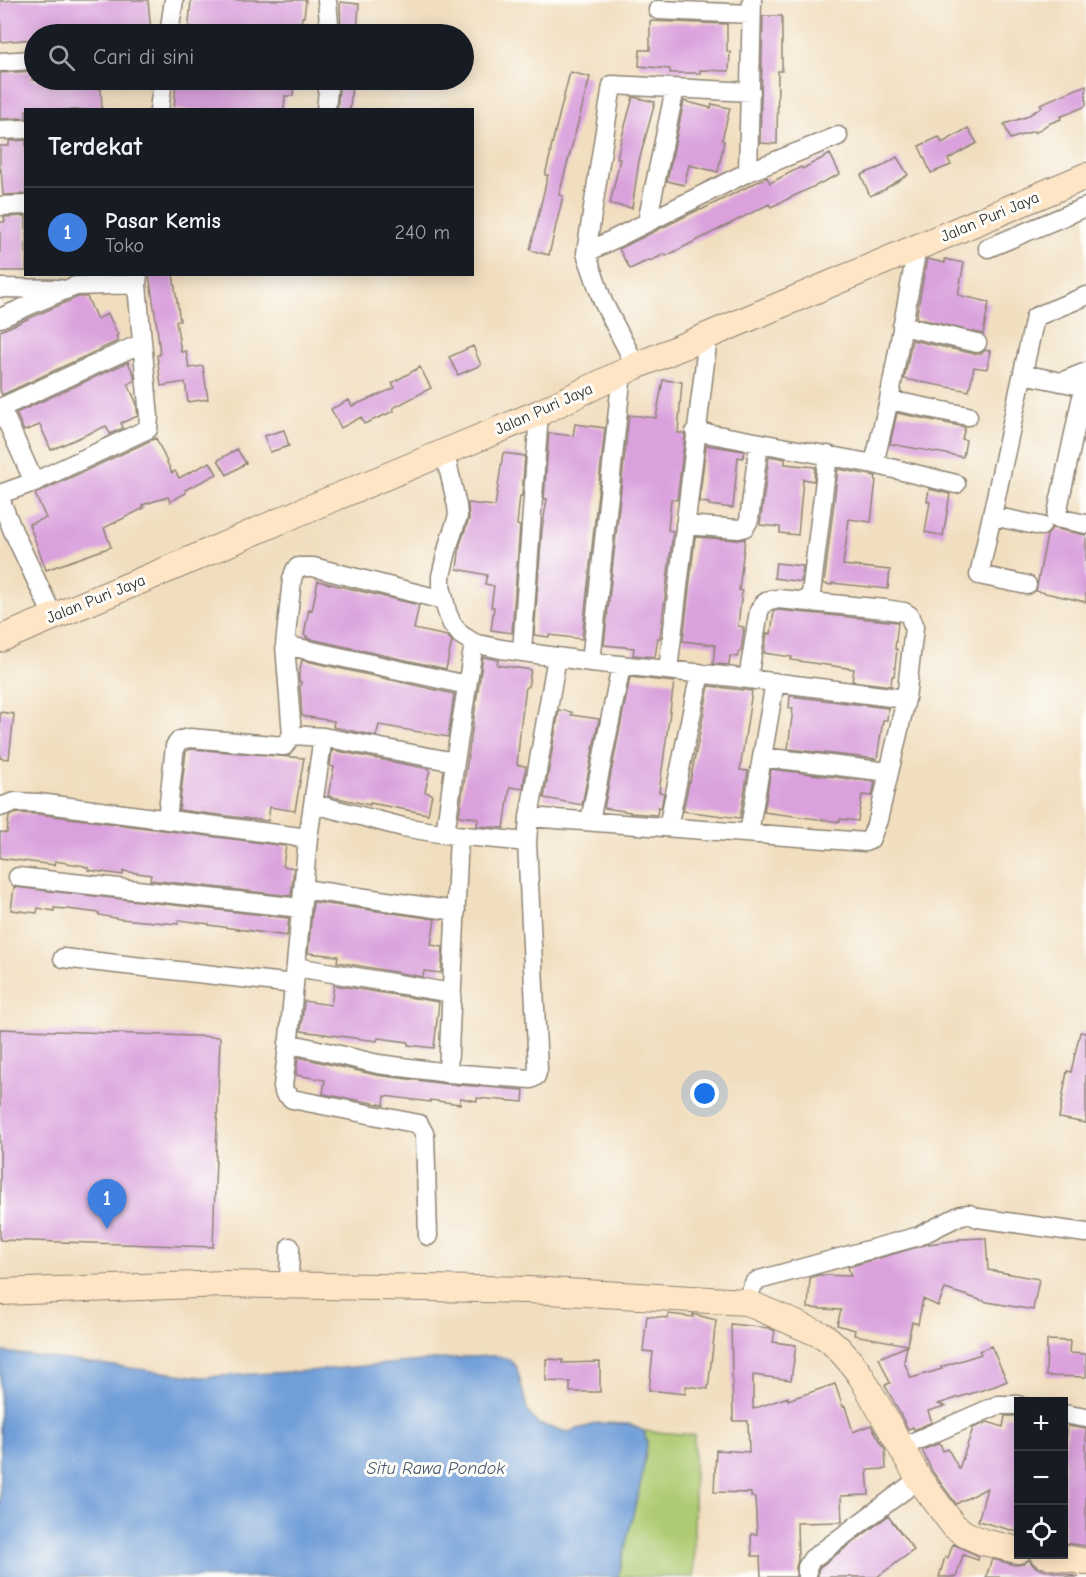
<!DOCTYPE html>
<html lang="id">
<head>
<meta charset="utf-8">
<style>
  body { margin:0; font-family:"Comic Neue",sans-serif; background:#20242c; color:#f1f3f6 }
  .controls { position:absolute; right:18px; bottom:18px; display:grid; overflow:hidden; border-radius:0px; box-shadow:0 3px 15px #0003 }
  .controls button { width:54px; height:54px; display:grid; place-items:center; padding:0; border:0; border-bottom:2px solid #363941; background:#171b24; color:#f1f3f6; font:30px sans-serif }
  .you { position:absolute; left:705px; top:1094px; width:21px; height:21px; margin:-15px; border:4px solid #fff; border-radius:50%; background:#1a73e8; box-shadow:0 0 0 9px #1a73e833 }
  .badge { display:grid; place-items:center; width:39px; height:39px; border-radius:50%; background:#8c9099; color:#fff; font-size:20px; font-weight:700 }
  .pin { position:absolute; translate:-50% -50px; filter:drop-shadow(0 2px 3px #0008) }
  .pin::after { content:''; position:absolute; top:32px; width:21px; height:18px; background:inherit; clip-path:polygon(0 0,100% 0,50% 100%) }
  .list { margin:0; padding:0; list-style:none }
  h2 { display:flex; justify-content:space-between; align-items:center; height:78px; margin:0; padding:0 24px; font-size:26px }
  h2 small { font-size:20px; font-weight:400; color:#9ea1a6 }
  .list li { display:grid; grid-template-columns:39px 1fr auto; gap:18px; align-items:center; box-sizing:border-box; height:90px; padding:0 24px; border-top:2px solid #363941 }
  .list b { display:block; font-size:22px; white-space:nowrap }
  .list p { margin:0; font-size:20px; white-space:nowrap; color:#9ea1a6 }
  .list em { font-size:20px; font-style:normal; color:#9ea1a6 }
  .icon { flex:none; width:33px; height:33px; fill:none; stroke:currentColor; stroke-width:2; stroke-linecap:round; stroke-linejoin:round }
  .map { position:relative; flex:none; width:1086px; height:1577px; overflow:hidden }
  .search { position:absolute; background:#171b24; box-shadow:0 3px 15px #0003; left:24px; top:24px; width:450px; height:66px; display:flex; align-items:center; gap:15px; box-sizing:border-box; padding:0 21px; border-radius:33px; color:#9ea1a6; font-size:22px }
  .panel { position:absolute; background:#171b24; box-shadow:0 3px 15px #0003; left:24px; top:108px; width:450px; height:168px; border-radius:0px }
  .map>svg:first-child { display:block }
  .green { fill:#adcb72; stroke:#6c7b4e; stroke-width:1.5 }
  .water { fill:#709ed8; stroke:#4e6482; stroke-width:1.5 }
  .building { fill:#daa1dd }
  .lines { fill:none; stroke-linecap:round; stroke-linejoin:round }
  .street-casing { stroke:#8e8475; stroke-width:21 }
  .secondary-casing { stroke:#8e8475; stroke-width:28 }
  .street { stroke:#fff; stroke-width:18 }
  .secondary { stroke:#fee5c5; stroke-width:26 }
  .labels { text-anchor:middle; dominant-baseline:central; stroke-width:6; stroke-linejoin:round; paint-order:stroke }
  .street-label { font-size:16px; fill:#2b2b2b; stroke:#fdfcf7 }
  .water-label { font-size:18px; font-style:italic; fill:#475970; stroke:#fdfcf7 }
</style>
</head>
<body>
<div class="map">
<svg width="1086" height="1577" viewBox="0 0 1086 1577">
  <rect width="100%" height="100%" fill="#fdfcf7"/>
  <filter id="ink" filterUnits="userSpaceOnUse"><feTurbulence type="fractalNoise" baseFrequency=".0167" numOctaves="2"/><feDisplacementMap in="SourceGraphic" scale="12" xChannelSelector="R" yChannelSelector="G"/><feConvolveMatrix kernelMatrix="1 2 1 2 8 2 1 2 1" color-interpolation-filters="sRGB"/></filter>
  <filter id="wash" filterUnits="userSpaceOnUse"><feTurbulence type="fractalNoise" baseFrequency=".008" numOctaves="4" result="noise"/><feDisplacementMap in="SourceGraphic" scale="24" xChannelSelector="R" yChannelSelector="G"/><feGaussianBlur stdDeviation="1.35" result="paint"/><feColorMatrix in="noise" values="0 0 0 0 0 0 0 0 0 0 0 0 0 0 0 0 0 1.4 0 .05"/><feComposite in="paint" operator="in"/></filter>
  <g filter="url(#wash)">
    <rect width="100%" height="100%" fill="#f1debf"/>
    <path class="green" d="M644,1431L694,1435V1577H618L642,1477L647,1444Z"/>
    <path class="water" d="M4,1352L202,1377L308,1371L468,1357L493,1356L509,1359L517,1368L528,1412L538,1424L568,1432L598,1423L629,1424L644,1431L647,1444L642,1477L618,1577H0V1353Z"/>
    <g id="blocks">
      <path class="building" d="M18,0H148L151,32L117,34H34V39L1,42L0,1Z
        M191,0H306L304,17H302L300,34H188Z
        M340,2L359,4L357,34H341Z
        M763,16H782V71H778L777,144L760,143Z
        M650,21L727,24V52H730L729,71L700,70V73H670V69L639,66L640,50H650Z
        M32,71V80H98L99,89H101L102,110H26V118L0,119V73Z
        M570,72L590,77L559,195L563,196L549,255L530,250L548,175H545L551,152H550Z
        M176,80H294L293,96H285L284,110H174Z
        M340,80H352L350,110H337Z
        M1086,85V106L1060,117L1061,119L1048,124L1035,133L1034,131L1010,139L1004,124L1026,117L1042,107L1040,104Z
        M633,97L655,102L639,161L632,208L610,204L620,159H617L620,144Z
        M684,101L711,108L712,104L730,108L722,140L724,141L718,172L689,165L684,185L667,181Z
        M968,128L977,143L948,159L951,165L931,173L919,146L939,137L942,143Z
        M26,140V194L3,195L1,170L0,171V146H9V141Z
        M830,154L840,174L771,207L769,204L666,256L665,254L650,261L649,260L630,269L619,249L700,209L701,210L767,177L770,183L801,167L802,169Z
        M897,157L908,175L886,188V189L870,196L861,175L881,167Z
        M26,216V271H0V222H5L4,217Z
        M927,259L945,263V259L964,263L958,295L989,302L983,334L916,318Z
        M149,274H173L180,321H176L181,352L186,351L189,368L203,366L208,399L188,402L185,382L161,386L157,355H160L157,327Z
        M78,297H87L97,319L108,314L118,335L116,336L118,341L2,395L0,390V331Z
        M912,340L975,354H981L986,350L990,351L987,369L974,367L969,391L904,379Z
        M473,346L481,365L458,375L449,357Z
        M128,362L134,375V381L128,384L136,402L138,416L121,423L123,428L110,434L106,426L51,450L40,425L24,431L16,413Z
        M420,367L431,388L393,408L394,411L364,424L361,417L341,428L331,409L349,400L352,406L395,388L392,383Z
        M663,380L682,382L678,433H684L685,436L677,500L671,499L668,530L673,531L660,638H658L655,657L633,655L634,648L604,645L629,415L656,418Z
        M897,413L965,427L962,439L966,440L963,457L890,444Z
        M575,424L605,428L582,639L549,635V637L534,635L542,529L547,499H544L549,433L573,436Z
        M284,430L289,446L270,452L264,436Z
        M156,438L172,473L175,471L179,478L210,462L217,474L185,490L186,493L170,502L168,497L142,505L144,508L104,528L111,547L46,570L29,524L46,518L35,494Z
        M706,445L744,451L743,458L738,457L733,508L709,505V503L699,502Z
        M237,449L246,463L227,475L218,460Z
        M503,453L525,456L522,496H520L517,525L520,526L512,633L491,630L494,607H491L494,586L485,584L487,575L457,569L460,544L469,519L468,503L495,506Z
        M769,456L785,459V464L815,467L814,481L803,479L798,535L780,533V527L760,525Z
        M838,469L876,476L875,480H876L871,522L849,519L843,565L890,570L888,589L832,583V585L824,584Z
        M929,489L950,494L943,536L925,532L930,502L927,501Z
        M1052,528L1086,535V602L1036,591L1047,535Z
        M695,537L738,540L745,539L739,590L742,591L738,626L744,627L743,630H744L741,651H739L738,657L730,656L729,665L713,664L715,645L683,641Z
        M776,563L803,566L801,582L774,578Z
        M318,581L419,605L414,629L447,636L452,641L446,669L306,638L307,636L304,635L309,609L312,610Z
        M778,610L898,622L895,649H897L894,676H892L891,686L852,681L854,669L791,660L792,657L764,653L767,633L771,634L774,611Z
        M483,657L498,660L497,665L531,670L528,687H526L521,723L517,765L526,766L523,789L510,787L504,828L477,826L478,818L459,816Z
        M302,660L454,694L448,737L379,725L376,736L333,727L334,721L302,716L300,687L301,682L299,681V674Z
        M630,677L674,682L659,792L664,793L661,808L658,807L657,815L630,813V812L604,808Z
        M709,686L752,691L740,770L748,771L740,818L683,811L689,782H690Z
        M790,696L888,708L887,720H883L877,759L788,749L793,708H789Z
        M559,710L572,712L571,715L599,719L582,805L544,798Z
        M0,712L14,714L9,759L0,758Z
        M191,749L304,758L295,811L270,807L268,821L179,810L186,751Z
        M332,750L430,769L425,792L432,794L428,814L370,803V805L328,796L334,767L330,766Z
        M771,769L875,782L874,787L872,796L862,795L858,821L840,819V822L771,813L764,812Z
        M17,813L38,814L286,846L283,866L294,868L291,896L150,880L151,875L123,871V875L88,870V867H85V866L55,861L54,865L0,858V832L7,833L9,816Z
        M14,887L289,918L287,936L223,927L209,925V924L179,920L178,924L120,919L99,915V913L67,909L54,908V911L38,908L37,913L11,910Z
        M313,902L435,919L431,945L443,947L441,973L424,971L423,977L337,962L338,956L308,953Z
        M334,985L439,1002L434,1048L408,1045V1042L378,1038L377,1041L301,1031L304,1001L331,1005Z
        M0,1029L220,1037L213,1247L0,1240Z
        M1080,1032L1086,1033V1123L1059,1118L1067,1071L1071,1072Z
        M298,1057L376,1075L447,1084L524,1090L523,1102L477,1098V1101L460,1098V1104L430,1100V1102L385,1096L384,1105L323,1094L325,1080L296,1075Z
        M986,1238L988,1270L1039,1279L1033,1310L987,1302L945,1289L938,1306L923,1299L918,1324L912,1322L907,1345L854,1335L855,1330L837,1325L841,1310L808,1308L810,1278L819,1275L851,1276L848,1267L928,1244L959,1240V1239Z
        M669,1314L693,1317V1314L716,1320L708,1389L686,1386L685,1394L649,1390L653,1352L643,1351L647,1316L668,1318Z
        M731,1324L769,1328L775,1331L773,1342L796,1345L791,1380L753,1375V1409L788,1397V1400L835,1384L843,1407L845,1406L853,1432L871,1425L885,1449L886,1469L867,1470L869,1495L841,1496L842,1522L797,1523L798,1560L796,1567V1577H761L760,1556H752L751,1534H757L755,1497H751V1493L714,1492L716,1450L749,1452L748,1421H733Z
        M1047,1340L1070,1341L1069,1353L1086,1354V1377L1046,1376Z
        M907,1346L904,1362L911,1378L942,1369L941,1367L981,1354L979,1351L991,1346L1007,1381L995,1386L938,1404L945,1406L928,1411L932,1422L914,1430L913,1427L908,1429L885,1385L890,1383L879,1358Z
        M546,1359L563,1360L562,1363L600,1362V1392H570V1382L546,1381Z
        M1005,1416H1018V1532L978,1521L987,1488L956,1504L932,1471L922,1450L940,1443L943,1451L948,1449L959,1469L973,1428L988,1422L1003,1427Z
        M1068,1426L1086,1429V1546L1064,1543V1450Z
        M888,1516L914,1550L877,1577H818V1570L820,1567Z
        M953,1544L979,1556L978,1560L963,1555L956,1577H939L945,1557L948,1558Z
        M992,1559L1015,1565L1023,1564L1029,1560L1034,1566L1040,1569L1079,1577H986Z"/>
    </g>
  </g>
  <g filter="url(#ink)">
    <use href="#blocks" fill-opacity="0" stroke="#8e8475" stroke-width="1.5"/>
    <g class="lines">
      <g class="street-casing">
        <path id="street" d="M327,0L330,34
          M658,10L751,14
          M169,34L174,0
          M0,62L34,60
          M159,110L163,80
          M326,110L329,80
          M0,130L26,129
          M748,172L752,0
          M0,206L26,205
          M647,222L675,89
          M988,248L1086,207
          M586,253L748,172L838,136
          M0,288L60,289
          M0,318L65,290L76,286L137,284
          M902,326L977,343
          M636,366L603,302L586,253L612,85L751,92
          M1023,374L1086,387
          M1061,382L1086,372
          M1084,387L1056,518L1086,524
          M889,400L968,416
          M0,408L142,343
          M1,408L34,482
          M695,431L874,464L956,484
          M445,453L457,506L458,516L449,543L441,576V586L447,612L452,624L461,635L474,643L501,649L591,662L733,677L906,699
          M874,464L889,400L917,248
          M0,494L34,482L148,429L149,417L140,319L137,284L138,274
          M0,499L13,531L53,616
          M992,516L1041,526
          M685,525L739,529L745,527L749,520L759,443
          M1027,585L979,575L1035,317L1086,296
          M810,602L828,455
          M285,645L467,685
          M522,652L539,413
          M591,662L622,373
          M668,670L708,337
          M292,735L323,737L455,762
          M323,737L308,838L289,1038L283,1086L284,1092L292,1099L419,1124L425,1135L428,1236
          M762,757L889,772
          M314,804L403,827L445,834L527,842
          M0,807L15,802L39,803L308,838
          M529,817L865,842L870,840L878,820L906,699L914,627L909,615L904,612L885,609L778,599C769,599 763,602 759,611L748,679
          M167,820L175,746L180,740L190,738L284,746L292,735L285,645L292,579L295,570L298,567H313L443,600
          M590,821L621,666
          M668,827L700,673
          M749,833L775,682
          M445,834L455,762L474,643
          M18,877L301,908
          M303,889L456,911
          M63,958L294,984
          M296,967L452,993
          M288,1043L378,1064L448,1073L531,1079L536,1076L538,1069L527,842L529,817L557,657
          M448,1073L459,836
          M289,1285L290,1247
          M746,1302L754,1283L759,1280L919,1236L961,1215L969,1214L978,1218L1086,1233
          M1064,1414L1086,1418
          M902,1447L998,1405H1018
          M807,1577V1567L812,1559L919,1479"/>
      </g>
      <g class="secondary-casing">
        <path id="secondary" d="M0,639L176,566L298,513L539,413L636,366L1086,176
          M0,1292L226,1284L529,1290L621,1295L746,1302L824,1336C838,1346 851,1362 861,1376L919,1479L954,1526L965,1534L983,1542L1018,1550
          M1043,1554L1086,1562"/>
      </g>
      <use href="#street" class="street"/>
      <use href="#secondary" class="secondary"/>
    </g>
  </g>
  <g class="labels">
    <g class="street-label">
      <text transform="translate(990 217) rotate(-23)">Jalan Puri Jaya</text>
      <text transform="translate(544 409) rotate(-24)">Jalan Puri Jaya</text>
      <text transform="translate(96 599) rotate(-22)">Jalan Puri Jaya</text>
    </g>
    <g class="water-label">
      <text x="436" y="1468">Situ Rawa Pondok</text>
    </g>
  </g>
</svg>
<div class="controls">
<button>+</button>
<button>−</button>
<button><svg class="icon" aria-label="locate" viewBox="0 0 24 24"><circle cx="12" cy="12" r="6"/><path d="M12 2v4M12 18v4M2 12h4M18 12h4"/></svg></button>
</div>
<div class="you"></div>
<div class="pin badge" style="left:107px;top:1229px;background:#3f7fe0">1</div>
<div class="search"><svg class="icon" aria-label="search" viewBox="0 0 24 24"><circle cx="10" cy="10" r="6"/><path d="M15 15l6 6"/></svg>Cari di sini</div>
<section class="panel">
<h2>Terdekat<small></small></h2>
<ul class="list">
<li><span class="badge" style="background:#3f7fe0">1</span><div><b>Pasar Kemis</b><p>Toko</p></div><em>240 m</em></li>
</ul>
</section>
</div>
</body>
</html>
